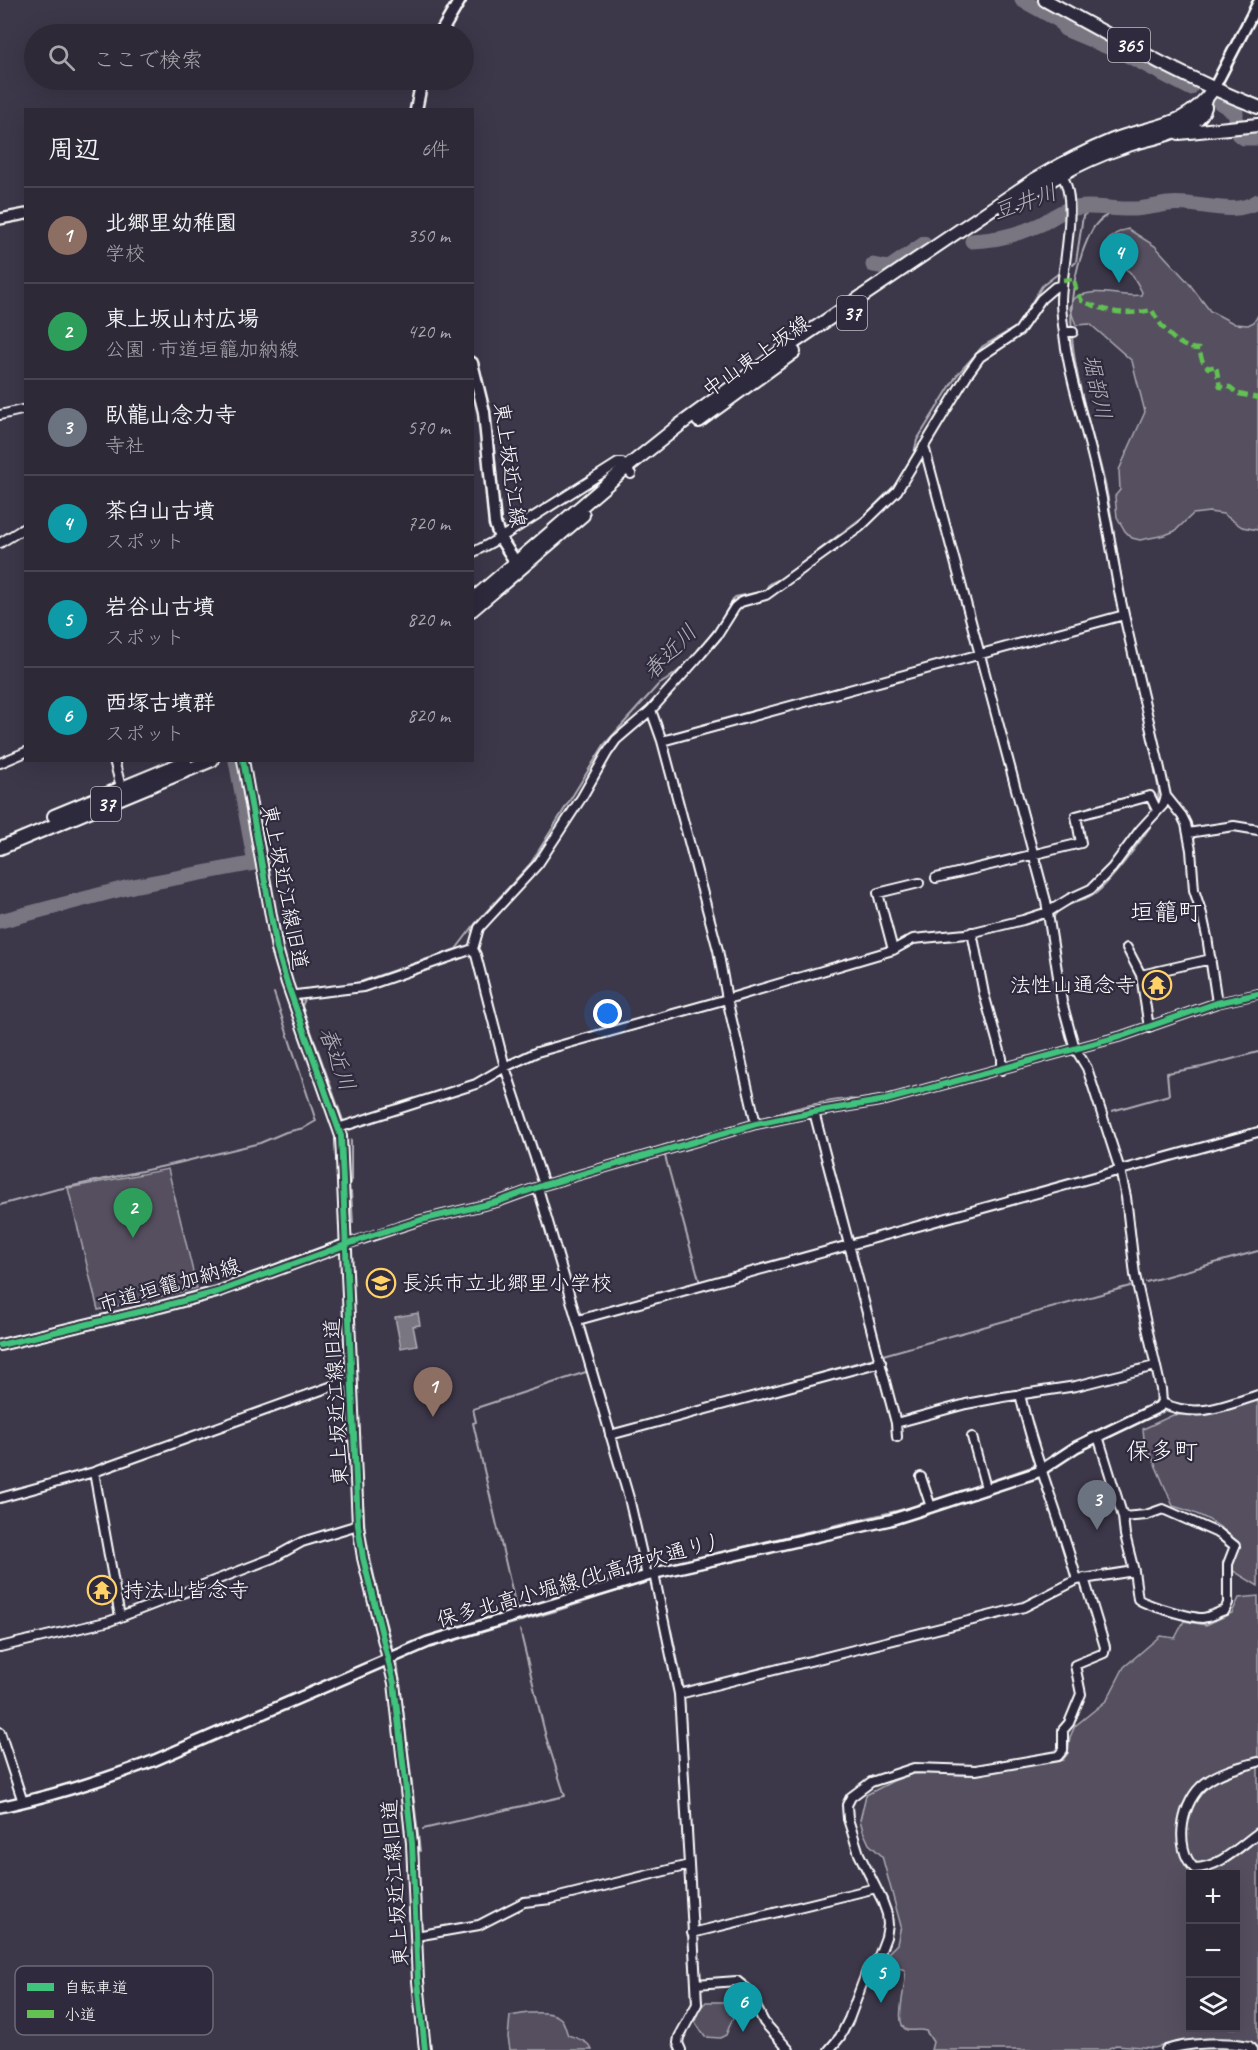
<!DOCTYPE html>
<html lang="ja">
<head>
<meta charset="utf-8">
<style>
  body { margin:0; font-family:Caveat,"Klee One",sans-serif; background:#393542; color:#f1f3f6 }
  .controls { position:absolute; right:18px; bottom:18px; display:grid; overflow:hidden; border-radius:0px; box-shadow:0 6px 24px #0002 }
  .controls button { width:54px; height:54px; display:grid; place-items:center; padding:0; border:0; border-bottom:2px solid #484552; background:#2d2937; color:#f1f3f6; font:30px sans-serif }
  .you { position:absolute; left:608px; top:1014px; width:21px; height:21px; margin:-15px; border:4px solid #fff; border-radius:50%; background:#1a73e8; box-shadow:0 0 0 9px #1a73e833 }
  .badge { display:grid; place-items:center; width:39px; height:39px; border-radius:50%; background:#95b2f1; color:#fff; font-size:20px; font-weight:700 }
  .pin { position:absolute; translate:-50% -50px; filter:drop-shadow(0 2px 3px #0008) }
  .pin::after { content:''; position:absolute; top:32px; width:21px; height:18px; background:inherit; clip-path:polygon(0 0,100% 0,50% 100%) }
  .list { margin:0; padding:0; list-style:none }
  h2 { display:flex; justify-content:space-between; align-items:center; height:78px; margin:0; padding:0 24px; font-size:26px }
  h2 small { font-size:20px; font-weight:400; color:#a7a6ad }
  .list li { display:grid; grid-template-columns:39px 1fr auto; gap:18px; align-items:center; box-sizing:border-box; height:96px; padding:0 24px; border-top:2px solid #484552 }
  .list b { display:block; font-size:22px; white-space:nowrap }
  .list p { margin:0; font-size:20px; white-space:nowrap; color:#a7a6ad }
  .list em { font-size:20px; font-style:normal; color:#a7a6ad }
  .icon { flex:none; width:33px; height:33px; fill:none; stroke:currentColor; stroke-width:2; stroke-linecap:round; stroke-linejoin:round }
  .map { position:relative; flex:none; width:1258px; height:2050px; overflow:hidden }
  .search { position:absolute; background:#2d2937; box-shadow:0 6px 24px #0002; left:24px; top:24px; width:450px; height:66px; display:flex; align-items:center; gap:15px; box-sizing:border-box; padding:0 21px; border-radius:33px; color:#a7a6ad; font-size:22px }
  .panel { position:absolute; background:#2d2937; box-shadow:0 6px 24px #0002; left:24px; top:108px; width:450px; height:654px; border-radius:0px }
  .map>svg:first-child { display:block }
  .green { fill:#555060; stroke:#aaa8b0; stroke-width:1.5; fill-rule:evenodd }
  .water { fill:#797682; stroke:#afadb4; stroke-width:1.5 }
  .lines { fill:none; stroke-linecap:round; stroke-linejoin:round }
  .stream { stroke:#afadb4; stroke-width:2 }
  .river { stroke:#797682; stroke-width:15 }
  .minor-casing { stroke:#fff; stroke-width:12 }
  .tertiary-casing { stroke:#fff; stroke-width:14 }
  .secondary-casing { stroke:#fff; stroke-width:15 }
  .primary-casing { stroke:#fff; stroke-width:16 }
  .trunk-casing { stroke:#fff; stroke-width:16 }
  .minor { stroke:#2f2a3d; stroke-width:8 }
  .tertiary { stroke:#2f2a3d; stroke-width:9 }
  .secondary { stroke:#2f2a3d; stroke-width:10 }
  .primary { stroke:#2f2a3d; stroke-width:12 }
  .trunk { stroke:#2f2a3d; stroke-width:12 }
  .quiet { stroke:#63c152; stroke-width:4.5; stroke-dasharray:9 4.5; stroke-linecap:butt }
  .cycleway-casing { stroke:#2f2a3d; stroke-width:10 }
  .cycleway { stroke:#40c37c; stroke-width:6 }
  .labels { text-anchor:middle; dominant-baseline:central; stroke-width:4.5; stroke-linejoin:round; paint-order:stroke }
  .shield { fill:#2f2a3d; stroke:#c1bfc5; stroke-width:1.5 }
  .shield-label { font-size:20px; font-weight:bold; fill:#fff }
  .street-label { font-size:21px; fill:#fff; stroke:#2f2a3d }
  .poi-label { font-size:21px; fill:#fff; stroke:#2f2a3d; text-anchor:start }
  .water-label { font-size:22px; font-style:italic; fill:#b5b4ba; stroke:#2f2a3d }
  .quarter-label { font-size:24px; fill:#fff; stroke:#2f2a3d }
  .key { fill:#2f2a3d; stroke:#6d6a77; stroke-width:1.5 }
  .key-label { font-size:16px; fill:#fff }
</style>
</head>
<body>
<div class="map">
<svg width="1258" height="2050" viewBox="0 0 1258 2050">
  <rect width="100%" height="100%" fill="#3c3749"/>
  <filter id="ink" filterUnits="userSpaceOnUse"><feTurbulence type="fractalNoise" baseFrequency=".0167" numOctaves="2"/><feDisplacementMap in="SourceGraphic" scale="12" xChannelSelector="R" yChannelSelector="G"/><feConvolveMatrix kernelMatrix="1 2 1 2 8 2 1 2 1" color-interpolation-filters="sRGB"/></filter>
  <g filter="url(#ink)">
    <path class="green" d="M1128,229L1155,246L1188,282L1210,311L1235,324L1248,325L1254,322L1258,315V530L1242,527L1223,514L1209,512L1193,514L1175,531L1165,535L1140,540L1132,538L1125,531L1117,517L1115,496L1120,490L1119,470L1145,412L1132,361L1090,324L1076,325L1070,309L1073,299C1097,285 1116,298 1141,295L1142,292C1130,269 1130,269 1105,261C1100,243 1112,233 1128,229Z
      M168,1169L197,1288L98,1310L68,1188Z
      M1258,1398V1586L1230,1569L1239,1546C1221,1523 1201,1514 1173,1506L1151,1455L1145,1448L1143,1429L1173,1415L1212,1414Z
      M1258,1596V2047L1249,2041L1225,2040L1198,2045L1171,2044L1154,2048L1116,2045L1105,2050H931L933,2042L926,2031C919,2029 912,2031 907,2030C892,2025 908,1982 905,1970L899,1968L896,1969L885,1989L880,1993L877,1992L872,1983V1969L897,1944L901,1926L882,1856L869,1844L863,1831L860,1820L866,1795L893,1781L912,1774L931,1773L968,1775L1063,1760L1068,1753L1070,1737L1075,1726L1107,1700L1124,1667L1160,1636L1175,1638L1184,1621L1206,1625L1232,1613L1239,1598ZM1190,1874H1236V2028H1190Z
      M706,2002H723L741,2007L732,2020L726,2035L720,2038L705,2037L695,2022L699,2009Z
      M528,2013C538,2013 555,2011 562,2020C565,2024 566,2031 568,2035C576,2038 589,2041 592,2050H510L508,2037L510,2016Z"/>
    <path class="water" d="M418,1313L420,1325L413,1326L417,1345L401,1348L395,1317Z"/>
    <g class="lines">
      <path class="stream" d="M1115,208V212C1096,218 1091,230 1084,248C1052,329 1088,408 1106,488C1112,519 1117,551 1122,582
        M1073,265L1076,262L1083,216L1093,208
        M1116,591L1115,594L1119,612
        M1121,622L1129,654
        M1147,730L1159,791L1157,803
        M1052,921C1056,905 1078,903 1090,897C1107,889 1145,835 1156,818
        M1057,947L1065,996L1075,1035
        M309,991L310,988L344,986L360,982L456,949L475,924L531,863L604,745L658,685C680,673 701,650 715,629C722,619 728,607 735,597L765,591L769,584L782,578L864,516L896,484L914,453L917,440L957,375L983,346L1016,327L1042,286L1059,273
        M305,999L302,1006L344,1123
        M1091,1068L1122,1163L1130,1193L1140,1278L1152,1333
        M1112,1111L1169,1095L1167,1073L1202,1067L1258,1052
        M759,1119C778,1113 846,1093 861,1101
        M351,1140V1183
        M662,1146L751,1121
        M351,1192L353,1223
        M0,1205L54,1190L174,1164L260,1143L286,1132L304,1128L316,1121L274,993
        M1146,1282L1258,1251
        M582,1315L700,1283L665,1156
        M583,1322L613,1427L617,1430L874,1358
        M883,1355L1130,1286
        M1164,1388L1167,1401L1166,1403
        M357,1404L365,1535L379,1599L392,1646
        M932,1501L1037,1465
        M652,1568L909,1508
        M662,1577L772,1553
        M516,1607L473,1423L476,1422L473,1409L586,1372
        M671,1630L684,1689
        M418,1651L556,1611L636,1585
        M397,1660L420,1851
        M684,1700L697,1928
        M423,1829L565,1796L546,1737L520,1630"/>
      <path class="river" d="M1022,0L1060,21L1065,29L1127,55L1190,88
        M1219,102L1236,113V121
        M1238,134L1244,138H1258
        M972,241C995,240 1017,235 1039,225C1048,221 1057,213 1067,210C1086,204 1107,209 1127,209C1141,210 1154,206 1168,204C1197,200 1232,218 1258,201
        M873,265L889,268L924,244
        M0,921L133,886L255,863L236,761"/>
      <g class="minor-casing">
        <path id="minor" d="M1064,332H1073
          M0,415L26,409
          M924,446L1046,901L1062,1002L1071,1035L1075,1048L1087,1068L1120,1170L1126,1197L1135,1275L1161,1389L1162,1403C1197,1419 1224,1406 1258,1395
          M0,543L26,527
          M472,553L500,538L618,463H622L631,474
          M662,741L1124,615
          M114,760L122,791
          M0,763L26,752
          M1166,796L1182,816L1186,824L1191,850L1194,890L1202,914L1207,937L1217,1003
          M1188,833L1234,826L1258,830
          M936,878L1081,843L1076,816L1150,796L1157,810
          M972,932L984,994L1002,1058V1070
          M1127,948L1141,975L1149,1028
          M473,949L476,955L505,1067L544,1185
          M893,950L878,893L919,883
          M1141,975L1211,959
          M293,998L296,995L363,987L473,949L479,928L538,864L582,797L607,753L616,740L651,710L701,654L718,634L735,607L741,602L766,595L860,527L897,491L967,375L980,357L1019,331L1041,299L1055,287L1062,285
          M814,1112L896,1423L966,1404L1003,1397L1076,1386L1155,1366
          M756,1124L727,999L893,950L913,939L966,934L1023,920L1048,912L1069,899L1091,889L1112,868L1140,830L1163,805L1166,796C1152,731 1135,666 1121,601C1113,561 1107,520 1098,480C1088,431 1070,384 1064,334C1063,324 1061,312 1061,302C1061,270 1081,197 1060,173
          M338,1128L476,1084L505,1067L537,1052L727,999L718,950L662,741L651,710
          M538,1188L629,1498L647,1576
          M344,1245L421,1220L497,1202L544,1185L756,1124L814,1112L886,1100L1122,1036L1217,1003L1258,994
          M578,1320L1258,1132
          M1020,1394C1034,1458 1060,1517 1077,1580
          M896,1423L897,1437
          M610,1435L881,1362
          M972,1437L986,1488
          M94,1472L120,1617
          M921,1477L931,1507
          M0,1498L94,1472L341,1383L351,1382
          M1123,1517L1146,1515L1163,1509L1220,1534L1235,1546L1228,1564V1603L1225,1610C1218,1612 1209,1618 1202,1618C1192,1618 1145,1605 1138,1599L1134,1571
          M654,1574L679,1694L696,1984
          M0,1647L110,1621L273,1558L302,1542L358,1525
          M679,1694L1024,1607L1077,1580L1134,1571L1125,1535L1123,1517L1098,1436
          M0,1732L23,1802
          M1258,1762C1240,1767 1221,1771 1205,1783C1182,1800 1173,1847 1194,1868C1219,1868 1239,1847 1258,1833
          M692,1933L876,1888
          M416,1936L479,1925L524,1902L551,1899L689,1865
          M681,2050L678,2043L679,2037L697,2004L696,1984L737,1981L747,1989L764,2022L789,2050
          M829,2050L840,2037L849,2019L867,1971L877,1961L886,1937L888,1925L887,1914L882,1900L859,1854L848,1819L847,1805L851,1797L871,1782L914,1768L976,1770L1058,1756L1063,1750V1730L1069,1723L1081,1694L1075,1665L1104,1653L1105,1647L1084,1578
          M1166,2050C1186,2043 1229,2041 1249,2046L1252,2050"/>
      </g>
      <g class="tertiary-casing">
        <path id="tertiary" d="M1214,88L1258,3
          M0,219L26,214
          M243,760L277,949L287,983L341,1136L358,1525L363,1558L394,1683L412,1843L418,1981L425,2050
          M0,1345L160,1307L217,1292L344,1245
          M0,1807C52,1796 103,1780 153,1761L428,1642L660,1572L890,1520L931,1507L1038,1472L1076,1447L1159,1407L1162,1403"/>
      </g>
      <g class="secondary-casing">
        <path id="secondary" d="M440,34L460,0
          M416,110L422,80
          M472,363L484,412L495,524L500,538L520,569"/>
      </g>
      <g class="primary-casing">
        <path id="primary" d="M1179,133L1258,125
          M1005,209C1041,185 1078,162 1120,148C1137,141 1156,139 1173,132C1185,127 1202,120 1205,107
          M699,421L794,352
          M472,600L626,468L681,424L790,345L1034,180C1059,165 1086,151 1113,140C1155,124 1186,129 1214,88
          M472,610L583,515
          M54,816L185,762
          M0,848L212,760"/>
      </g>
      <g class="trunk-casing">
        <path id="trunk" d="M1045,0C1114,38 1184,78 1258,107"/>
      </g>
      <use href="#minor" class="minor"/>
      <use href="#tertiary" class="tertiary"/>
      <use href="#secondary" class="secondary"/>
      <use href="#primary" class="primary"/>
      <use href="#trunk" class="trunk"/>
      <path class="quiet" d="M1063,280L1074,279L1076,289L1082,301C1108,312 1124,316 1152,310C1161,327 1177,349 1199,349L1202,360L1208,368L1216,366L1220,387H1230L1239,394L1258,398"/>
      <g class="cycleway-casing">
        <path id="cycleway" d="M243,760L277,949L287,983L341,1136L358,1525L363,1558L394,1683L412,1843L418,1981L425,2050
          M0,1345L160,1307L217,1292L370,1236L421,1220L497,1202L544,1185L756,1124L814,1112L886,1100L1122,1036L1217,1003L1258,994"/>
      </g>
      <use href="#cycleway" class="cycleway"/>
    </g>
  </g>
  <defs>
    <g id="temple-ring" transform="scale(1.5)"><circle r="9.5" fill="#2f2a3d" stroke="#ffd166" stroke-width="1.5"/><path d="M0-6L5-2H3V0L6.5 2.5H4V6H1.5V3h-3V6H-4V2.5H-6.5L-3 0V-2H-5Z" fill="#ffd166"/></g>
    <g id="school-ring" transform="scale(1.5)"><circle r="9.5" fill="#2f2a3d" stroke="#ffd166" stroke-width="1.5"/><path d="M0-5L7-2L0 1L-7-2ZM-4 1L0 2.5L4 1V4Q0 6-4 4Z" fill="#ffd166"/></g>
  </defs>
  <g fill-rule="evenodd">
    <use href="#temple-ring" x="1157" y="985"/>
    <use href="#school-ring" x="381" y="1283"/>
    <use href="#temple-ring" x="102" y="1590"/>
  </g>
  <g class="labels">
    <g class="shield">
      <rect x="1108" y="28" width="42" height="34" rx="4.5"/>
      <rect x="837" y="296" width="30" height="34" rx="4.5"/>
      <rect x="91" y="787" width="30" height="34" rx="4.5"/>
    </g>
    <g class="shield-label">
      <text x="1129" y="45">365</text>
      <text x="852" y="313">37</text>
      <text x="106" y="804">37</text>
    </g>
    <g class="street-label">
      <text transform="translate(756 356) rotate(-35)">中山東上坂線</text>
      <text transform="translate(510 465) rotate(82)">東上坂近江線</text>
      <text transform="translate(285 887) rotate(79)">東上坂近江線旧道</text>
      <text transform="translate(169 1285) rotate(-16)">市道垣籠加納線</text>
      <text transform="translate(336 1402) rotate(-93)">東上坂近江線旧道</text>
      <text transform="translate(575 1581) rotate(-16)">保多北高小堀線(北高伊吹通り)</text>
      <text transform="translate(395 1883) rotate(-94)">東上坂近江線旧道</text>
    </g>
    <g class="poi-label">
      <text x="1136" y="985" text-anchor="end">法性山通念寺</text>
      <text x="402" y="1283">長浜市立北郷里小学校</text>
      <text x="123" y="1590">持法山皆念寺</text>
    </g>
    <g class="water-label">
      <text transform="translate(1025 202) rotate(-19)">豆井川</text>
      <text transform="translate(1097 387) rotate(78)">堀部川</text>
      <text transform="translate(670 652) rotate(-46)">春近川</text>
      <text transform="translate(337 1059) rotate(70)">春近川</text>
    </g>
    <g class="quarter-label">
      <text x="1166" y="912">垣籠町</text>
      <text x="1162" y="1451">保多町</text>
    </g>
  </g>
  <rect x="15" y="1966" width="198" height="69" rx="9" class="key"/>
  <rect x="27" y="1983" width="27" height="8" fill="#40c37c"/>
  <rect x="27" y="2010" width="27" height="8" fill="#63c152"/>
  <g class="key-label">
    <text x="64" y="1993">自転車道</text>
    <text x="64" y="2020">小道</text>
  </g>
</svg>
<div class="controls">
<button>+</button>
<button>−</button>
<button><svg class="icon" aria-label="layers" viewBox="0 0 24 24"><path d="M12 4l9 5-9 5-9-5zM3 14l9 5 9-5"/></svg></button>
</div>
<div class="you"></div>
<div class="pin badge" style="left:433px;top:1417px;background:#8d6e63">1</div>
<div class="pin badge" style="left:133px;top:1238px;background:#2e9e5b">2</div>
<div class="pin badge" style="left:1097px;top:1530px;background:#6b7280">3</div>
<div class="pin badge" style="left:1119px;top:283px;background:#0f9aa8">4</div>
<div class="pin badge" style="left:881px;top:2003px;background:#0f9aa8">5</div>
<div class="pin badge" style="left:743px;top:2032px;background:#0f9aa8">6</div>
<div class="search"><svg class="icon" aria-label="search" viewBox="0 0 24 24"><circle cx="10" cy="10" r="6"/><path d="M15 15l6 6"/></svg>ここで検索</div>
<section class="panel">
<h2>周辺<small>6件</small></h2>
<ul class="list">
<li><span class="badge" style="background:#8d6e63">1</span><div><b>北郷里幼稚園</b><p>学校</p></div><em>350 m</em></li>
<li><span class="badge" style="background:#2e9e5b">2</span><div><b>東上坂山村広場</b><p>公園 · 市道垣籠加納線</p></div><em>420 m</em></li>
<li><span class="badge" style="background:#6b7280">3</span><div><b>臥龍山念力寺</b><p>寺社</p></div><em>570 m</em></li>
<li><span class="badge" style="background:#0f9aa8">4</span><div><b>茶臼山古墳</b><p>スポット</p></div><em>720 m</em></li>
<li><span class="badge" style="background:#0f9aa8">5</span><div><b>岩谷山古墳</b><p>スポット</p></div><em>820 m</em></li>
<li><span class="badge" style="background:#0f9aa8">6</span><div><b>西塚古墳群</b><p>スポット</p></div><em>820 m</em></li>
</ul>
</section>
</div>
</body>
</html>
